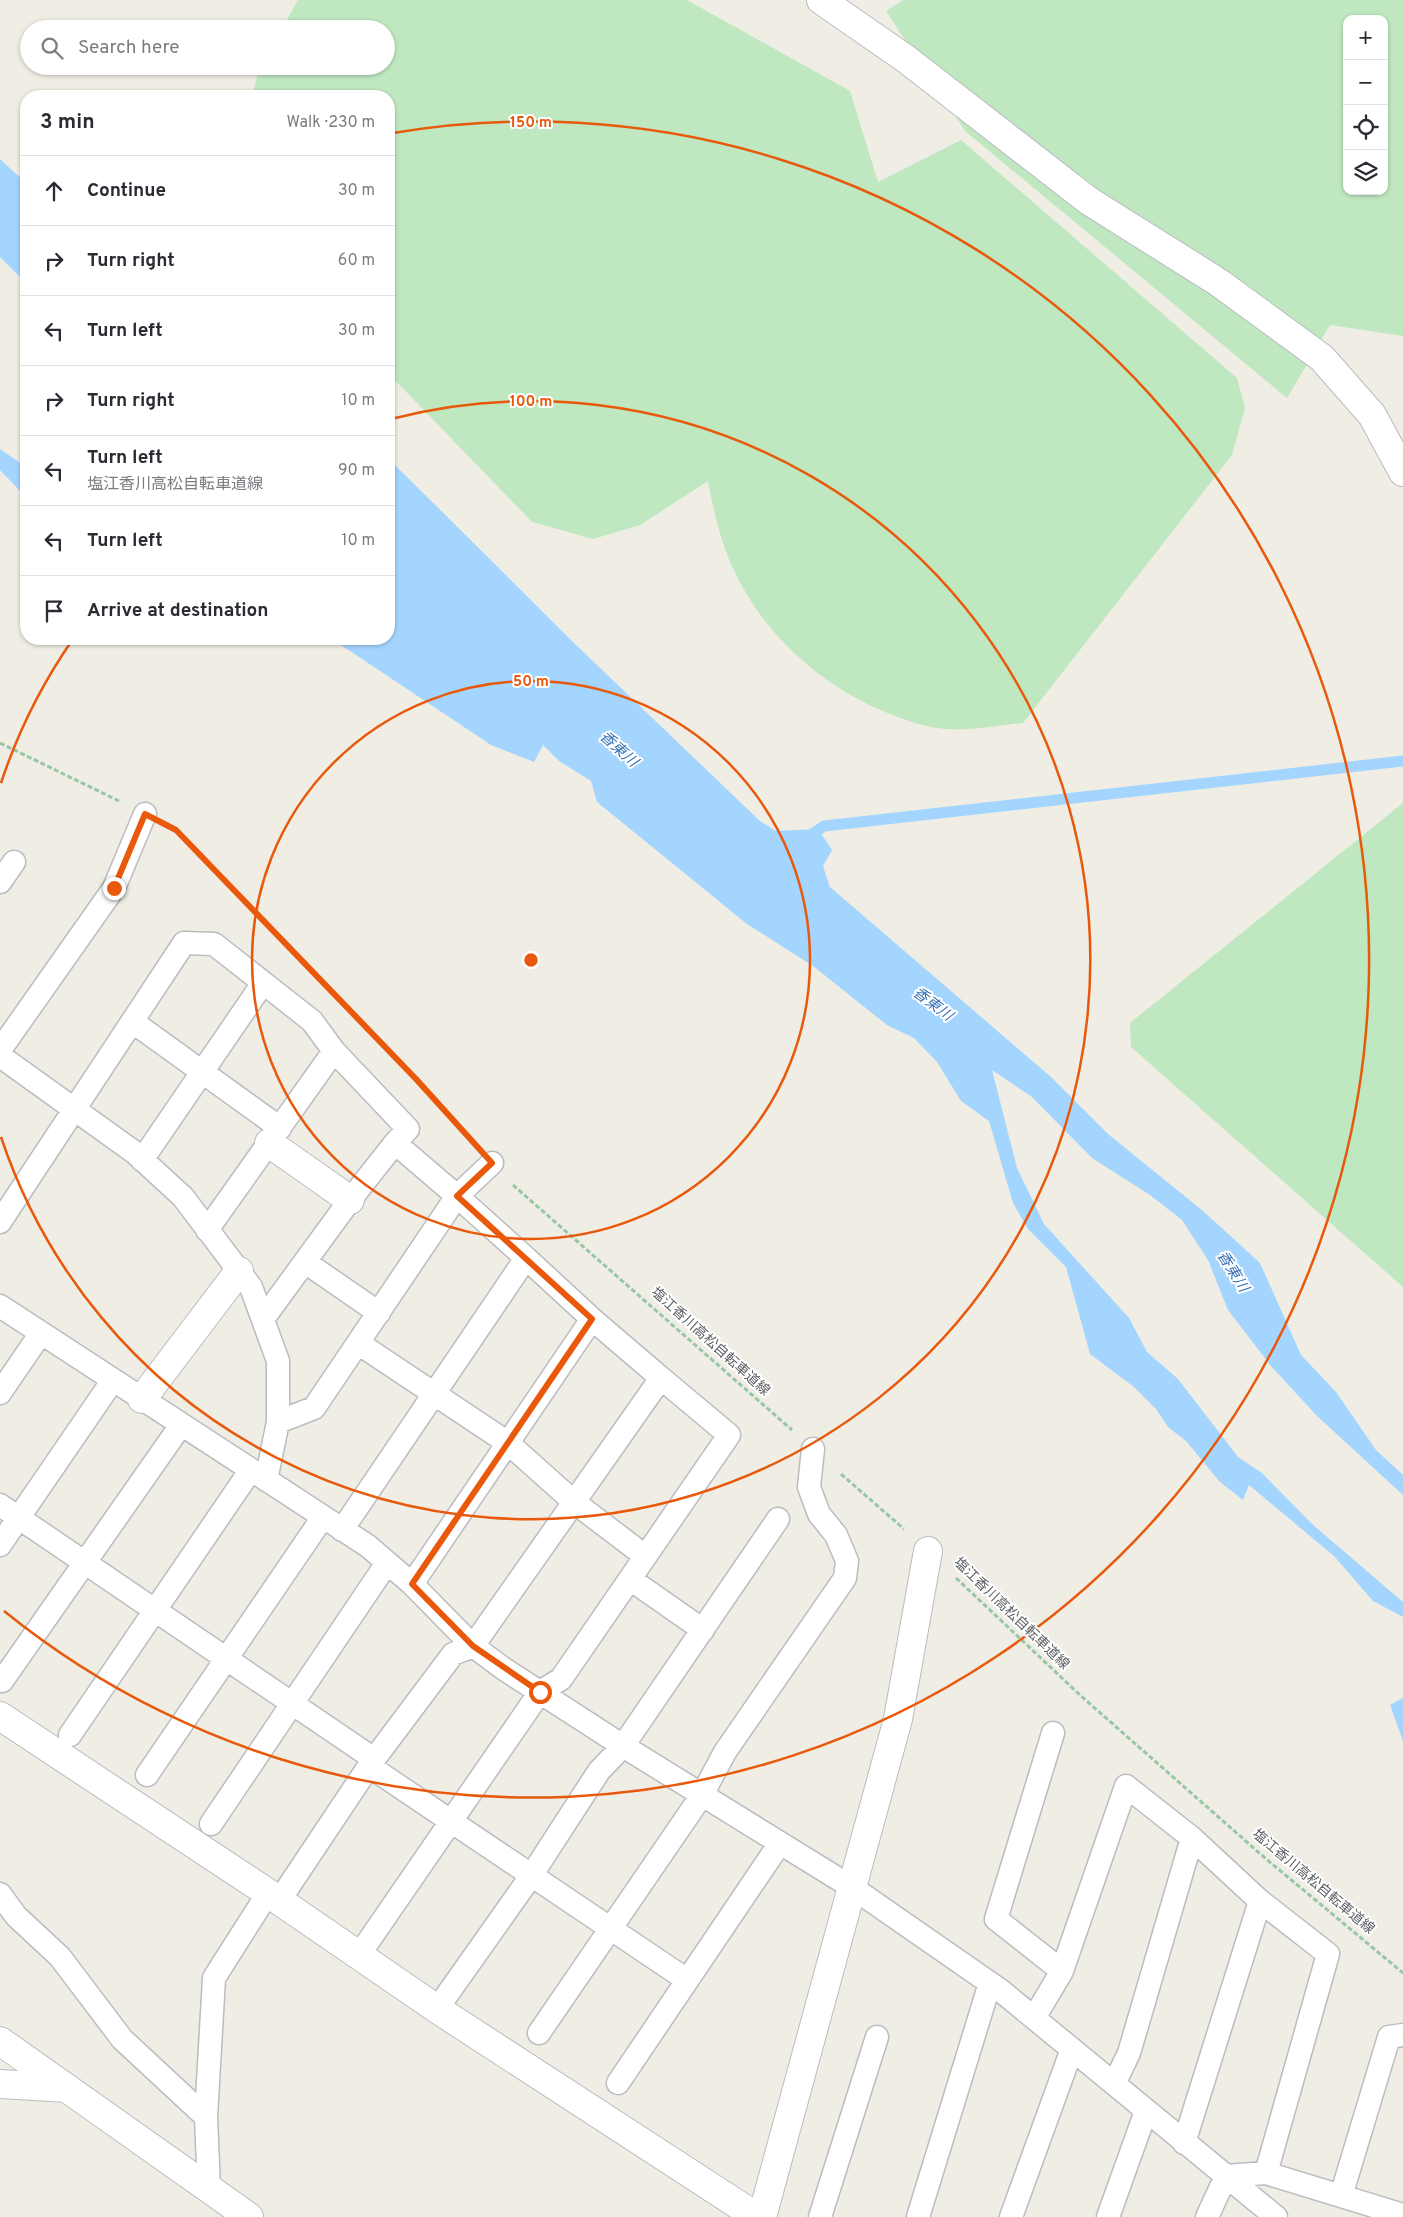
<!DOCTYPE html>
<html lang="en">
<head>
<meta charset="utf-8">
<style>
  body { margin:0; font-family:Overpass,"Noto Sans JP",sans-serif; background:#f7f7f7; color:#2b2b33 }
  .controls { position:absolute; right:15px; top:15px; display:grid; overflow:hidden; border-radius:10px; box-shadow:0 1px 4px #0004 }
  .controls button { width:45px; height:45px; display:grid; place-items:center; padding:0; border:0; border-bottom:1px solid #e1e1e2; background:#fff; color:#2b2b33; font:25px sans-serif }
  .stop { position:absolute; width:15px; height:15px; margin:-11px; border:4px solid #ea580c; border-radius:50%; background:#fff }
  .stop.end { background:#ea580c; border-color:#fff; box-shadow:0 1px 5px #0008 }
  .list { margin:0; padding:0; list-style:none }
  h2 { display:flex; justify-content:space-between; align-items:center; height:65px; margin:0; padding:0 20px; font-size:21px }
  h2 small { font-size:16px; font-weight:400; color:#7c7c81 }
  .list li { display:grid; grid-template-columns:32px 1fr auto; gap:15px; align-items:center; box-sizing:border-box; height:70px; padding:0 20px; border-top:1px solid #e1e1e2 }
  .list b { display:block; font-size:19px; white-space:nowrap }
  .list p { margin:0; font-size:16px; white-space:nowrap; color:#7c7c81 }
  .list em { font-size:16px; font-style:normal; color:#7c7c81 }
  .icon { flex:none; width:28px; height:28px; fill:none; stroke:currentColor; stroke-width:2; stroke-linecap:round; stroke-linejoin:round }
  .map { position:relative; flex:none; width:1403px; height:2217px; overflow:hidden }
  .search { position:absolute; background:#fff; box-shadow:0 1px 4px #0004; left:20px; top:20px; width:375px; height:55px; display:flex; align-items:center; gap:12px; box-sizing:border-box; padding:0 18px; border-radius:28px; color:#7c7c81; font-size:19px }
  .panel { position:absolute; background:#fff; box-shadow:0 1px 4px #0004; left:20px; top:90px; width:375px; height:555px; border-radius:20px }
  .map>svg:first-child { display:block }
  .green { fill:#bfe8c0; fill-rule:evenodd }
  .water { fill:#a4d5ff }
  .lines { fill:none; stroke-linecap:round; stroke-linejoin:round }
  .stream { stroke:#a4d5ff; stroke-width:11 }
  .service-casing { stroke:#b9bcc1; stroke-width:25 }
  .minor-casing { stroke:#b9bcc1; stroke-width:30 }
  .tertiary-casing { stroke:#b9bcc1; stroke-width:30 }
  .path { stroke:#96c7a6; stroke-width:3; stroke-dasharray:5 2.5; stroke-linecap:butt }
  .service { stroke:#fff; stroke-width:22 }
  .minor { stroke:#fff; stroke-width:28 }
  .tertiary { stroke:#fff; stroke-width:28 }
  .route { stroke:#ea580c; stroke-width:6 }
  .ring { fill:none; stroke:#e8590c; stroke-width:2.5 }
  .labels { text-anchor:middle; dominant-baseline:central; stroke-width:4; stroke-linejoin:round; paint-order:stroke }
  .street-label { font-size:14px; fill:#5c6065; stroke:#fff }
  .water-label { font-size:15px; font-style:italic; fill:#3a74b8; stroke:#fff }
  .centre { fill:#e8590c; stroke:#fff; stroke-width:2.5 }
  .ring-label { font-size:15px; text-anchor:middle; font-weight:bold; fill:#e8590c; stroke:#fff; stroke-width:4; stroke-linejoin:round; paint-order:stroke }
</style>
</head>
<body>
<div class="map">
<svg width="1403" height="2217" viewBox="0 0 1403 2217">
  <rect width="100%" height="100%" fill="#efede4"/>
  <path class="green" d="M298,0H687L850,91L878,182L961,140L1237,378L1245,408L1232,455L1023,723C1000,725 968,731 947,729C929,728 911,722 895,716C831,692 775,646 742,586C723,553 715,518 708,481L640,525L593,539L532,522L389,374V96H252L260,66H386V29H282Z
    M903,0H1403V336L1330,325L1287,398L965,131L886,11ZM1347,19H1384V191H1347Z
    M1403,803V1287L1131,1047L1130,1023Z"/>
  <path class="water" d="M0,159L26,183V283L0,257Z
    M0,449L26,467V497L0,470Z
    M389,459L575,644L760,821L776,831L818,829L832,850L823,866L830,887L1051,1077L1108,1134L1203,1211L1260,1263L1301,1355L1336,1392L1376,1450L1403,1475V1495L1316,1415L1271,1366L1228,1310L1208,1260L1182,1220L1150,1195L1092,1158L1032,1097L992,1070L1017,1168L1044,1224L1129,1318L1147,1352L1178,1379L1238,1457L1262,1473L1312,1524L1403,1602V1617L1373,1601L1334,1556L1249,1485L1243,1500L1220,1482L1186,1441L1168,1427L1156,1409L1134,1387L1090,1354L1066,1267L1028,1229L1013,1203L989,1121L961,1101L937,1062L914,1038L887,1025L813,966L747,924L597,802L591,781L559,761L543,745L534,762L491,745L332,639H389Z
    M1403,1698V1741L1390,1705Z"/>
  <g class="lines">
    <path class="stream" d="M805,839L824,826L1403,761"/>
    <g class="service-casing">
      <path id="service" d="M0,882L14,862
        M133,1022L280,1128
        M0,1050L114,888L145,814
        M334,1051L408,1129L395,1143
        M0,1056L134,1152L183,1197L251,1287L278,1361V1422L266,1480
        M142,1160L263,983
        M0,1222L184,943L214,944L312,1021L334,1051L207,1230
        M305,1262L379,1313
        M0,1306L368,1546L412,1584L473,1646L504,1669L623,1746L853,1888L1000,1990L1276,2217
        M263,1319L350,1200L395,1143L457,1196L314,1408L278,1422
        M358,1343L508,1443L574,1502L645,1556
        M0,1393L41,1333
        M0,1505L374,1759
        M342,1530L526,1258L457,1196L492,1163
        M0,1545L113,1380
        M630,1579L703,1630
        M412,1584L592,1319L526,1258
        M2,1681L181,1425
        M70,1735L250,1471
        M369,1766L687,1980
        M147,1775L323,1517
        M211,1824L387,1563
        M1192,1838L1260,1901L1328,1954L1266,2173
        M0,1894L16,1916L60,1957L122,2039L206,2117L209,2189
        M279,1901L369,1766L453,1654L473,1646L661,1378L592,1319
        M359,1955L540,1692L561,1679L729,1435L661,1378
        M1062,1971L1126,1786L1192,1838L1129,2053L1114,2084
        M437,2009L531,1876L599,1771L623,1746L778,1519
        M1034,2018L1062,1971L996,1919L1053,1733
        M539,2033L702,1795L725,1752L845,1578L847,1561L836,1535L819,1514L809,1487L813,1449
        M618,2083L780,1843
        M206,2117L214,1978L268,1893
        M1184,2143L1260,1901
        M1341,2196L1389,2037L1403,2035
        M820,2217L877,2037
        M918,2217L990,1983
        M1011,2217L1072,2049
        M1108,2217L1146,2111
        M1207,2217L1226,2176L1266,2173L1403,2215"/>
    </g>
    <g class="minor-casing">
      <path id="minor" d="M821,0L906,59L1089,201L1218,282L1322,358L1372,415L1403,472
        M269,1143L350,1200
        M142,1399L239,1271
        M0,1716L268,1893L437,2009L757,2217
        M0,2084L67,2088
        M762,2217L898,1719L928,1551"/>
    </g>
    <g class="tertiary-casing">
      <path id="tertiary" d="M0,2041L249,2217"/>
    </g>
    <path class="path" d="M0,743L119,801
      M171,827L176,829L417,1079L471,1140
      M513,1185L792,1430
      M841,1474L904,1529
      M956,1578L1081,1696L1265,1858L1403,1973"/>
    <use href="#service" class="service"/>
    <use href="#minor" class="minor"/>
    <use href="#tertiary" class="tertiary"/>
  </g>
  <g class="lines">
    <path class="route" d="M114,888L145,814L176,830L416,1079L492,1163L457,1196L592,1319L412,1584L473,1646L540,1692"/>
  </g>
  <g class="ring">
    <circle cx="531" cy="960" r="279"/>
    <path d="M1 783A559 559 0 0 1 73 639M391 419A559 559 0 1 1 1 1137"/>
    <path d="M393 133A838 838 0 1 1 4 1611"/>
  </g>
  <g class="labels">
    <g class="street-label">
      <text transform="translate(710 1342) rotate(42)">塩江香川高松自転車道線</text>
      <text transform="translate(1011 1614) rotate(44)">塩江香川高松自転車道線</text>
      <text transform="translate(1313 1882) rotate(40)">塩江香川高松自転車道線</text>
    </g>
    <g class="water-label">
      <text transform="translate(618 750) rotate(42)">香東川</text>
      <text transform="translate(932 1005) rotate(37)">香東川</text>
      <text transform="translate(1232 1272) rotate(58)">香東川</text>
    </g>
  </g>
  <circle cx="531" cy="960" r="8" class="centre"/>
  <g class="ring-label">
    <text x="531" y="127">150 m</text>
    <text x="531" y="406">100 m</text>
    <text x="531" y="686">50 m</text>
  </g>
</svg>
<div class="controls">
<button>+</button>
<button>−</button>
<button><svg class="icon" aria-label="locate" viewBox="0 0 24 24"><circle cx="12" cy="12" r="6"/><path d="M12 2v4M12 18v4M2 12h4M18 12h4"/></svg></button>
<button><svg class="icon" aria-label="layers" viewBox="0 0 24 24"><path d="M12 4l9 5-9 5-9-5zM3 14l9 5 9-5"/></svg></button>
</div>
<div class="stop" style="left:540px;top:1692px"></div>
<div class="stop end" style="left:114px;top:888px"></div>
<div class="search"><svg class="icon" aria-label="search" viewBox="0 0 24 24"><circle cx="10" cy="10" r="6"/><path d="M15 15l6 6"/></svg>Search here</div>
<section class="panel">
<h2>3 min<small>Walk · 230 m</small></h2>
<ul class="list">
<li><svg class="icon" aria-label="ahead" viewBox="0 0 24 24"><path d="M12 20V5M6 11l6-6 6 6"/></svg><div><b>Continue</b></div><em>30 m</em></li>
<li><svg class="icon" aria-label="right" viewBox="0 0 24 24"><path d="M7 20v-9h11M14 6l5 5-5 5"/></svg><div><b>Turn right</b></div><em>60 m</em></li>
<li><svg class="icon" aria-label="left" viewBox="0 0 24 24"><path d="M17 20v-9H6M10 6l-5 5 5 5"/></svg><div><b>Turn left</b></div><em>30 m</em></li>
<li><svg class="icon" aria-label="right" viewBox="0 0 24 24"><path d="M7 20v-9h11M14 6l5 5-5 5"/></svg><div><b>Turn right</b></div><em>10 m</em></li>
<li><svg class="icon" aria-label="left" viewBox="0 0 24 24"><path d="M17 20v-9H6M10 6l-5 5 5 5"/></svg><div><b>Turn left</b><p>塩江香川高松自転車道線</p></div><em>90 m</em></li>
<li><svg class="icon" aria-label="left" viewBox="0 0 24 24"><path d="M17 20v-9H6M10 6l-5 5 5 5"/></svg><div><b>Turn left</b></div><em>10 m</em></li>
<li><svg class="icon" aria-label="arrive" viewBox="0 0 24 24"><path d="M6 21V4h12l-3 4 3 4H6"/></svg><div><b>Arrive at destination</b></div></li>
</ul>
</section>
</div>
</body>
</html>
